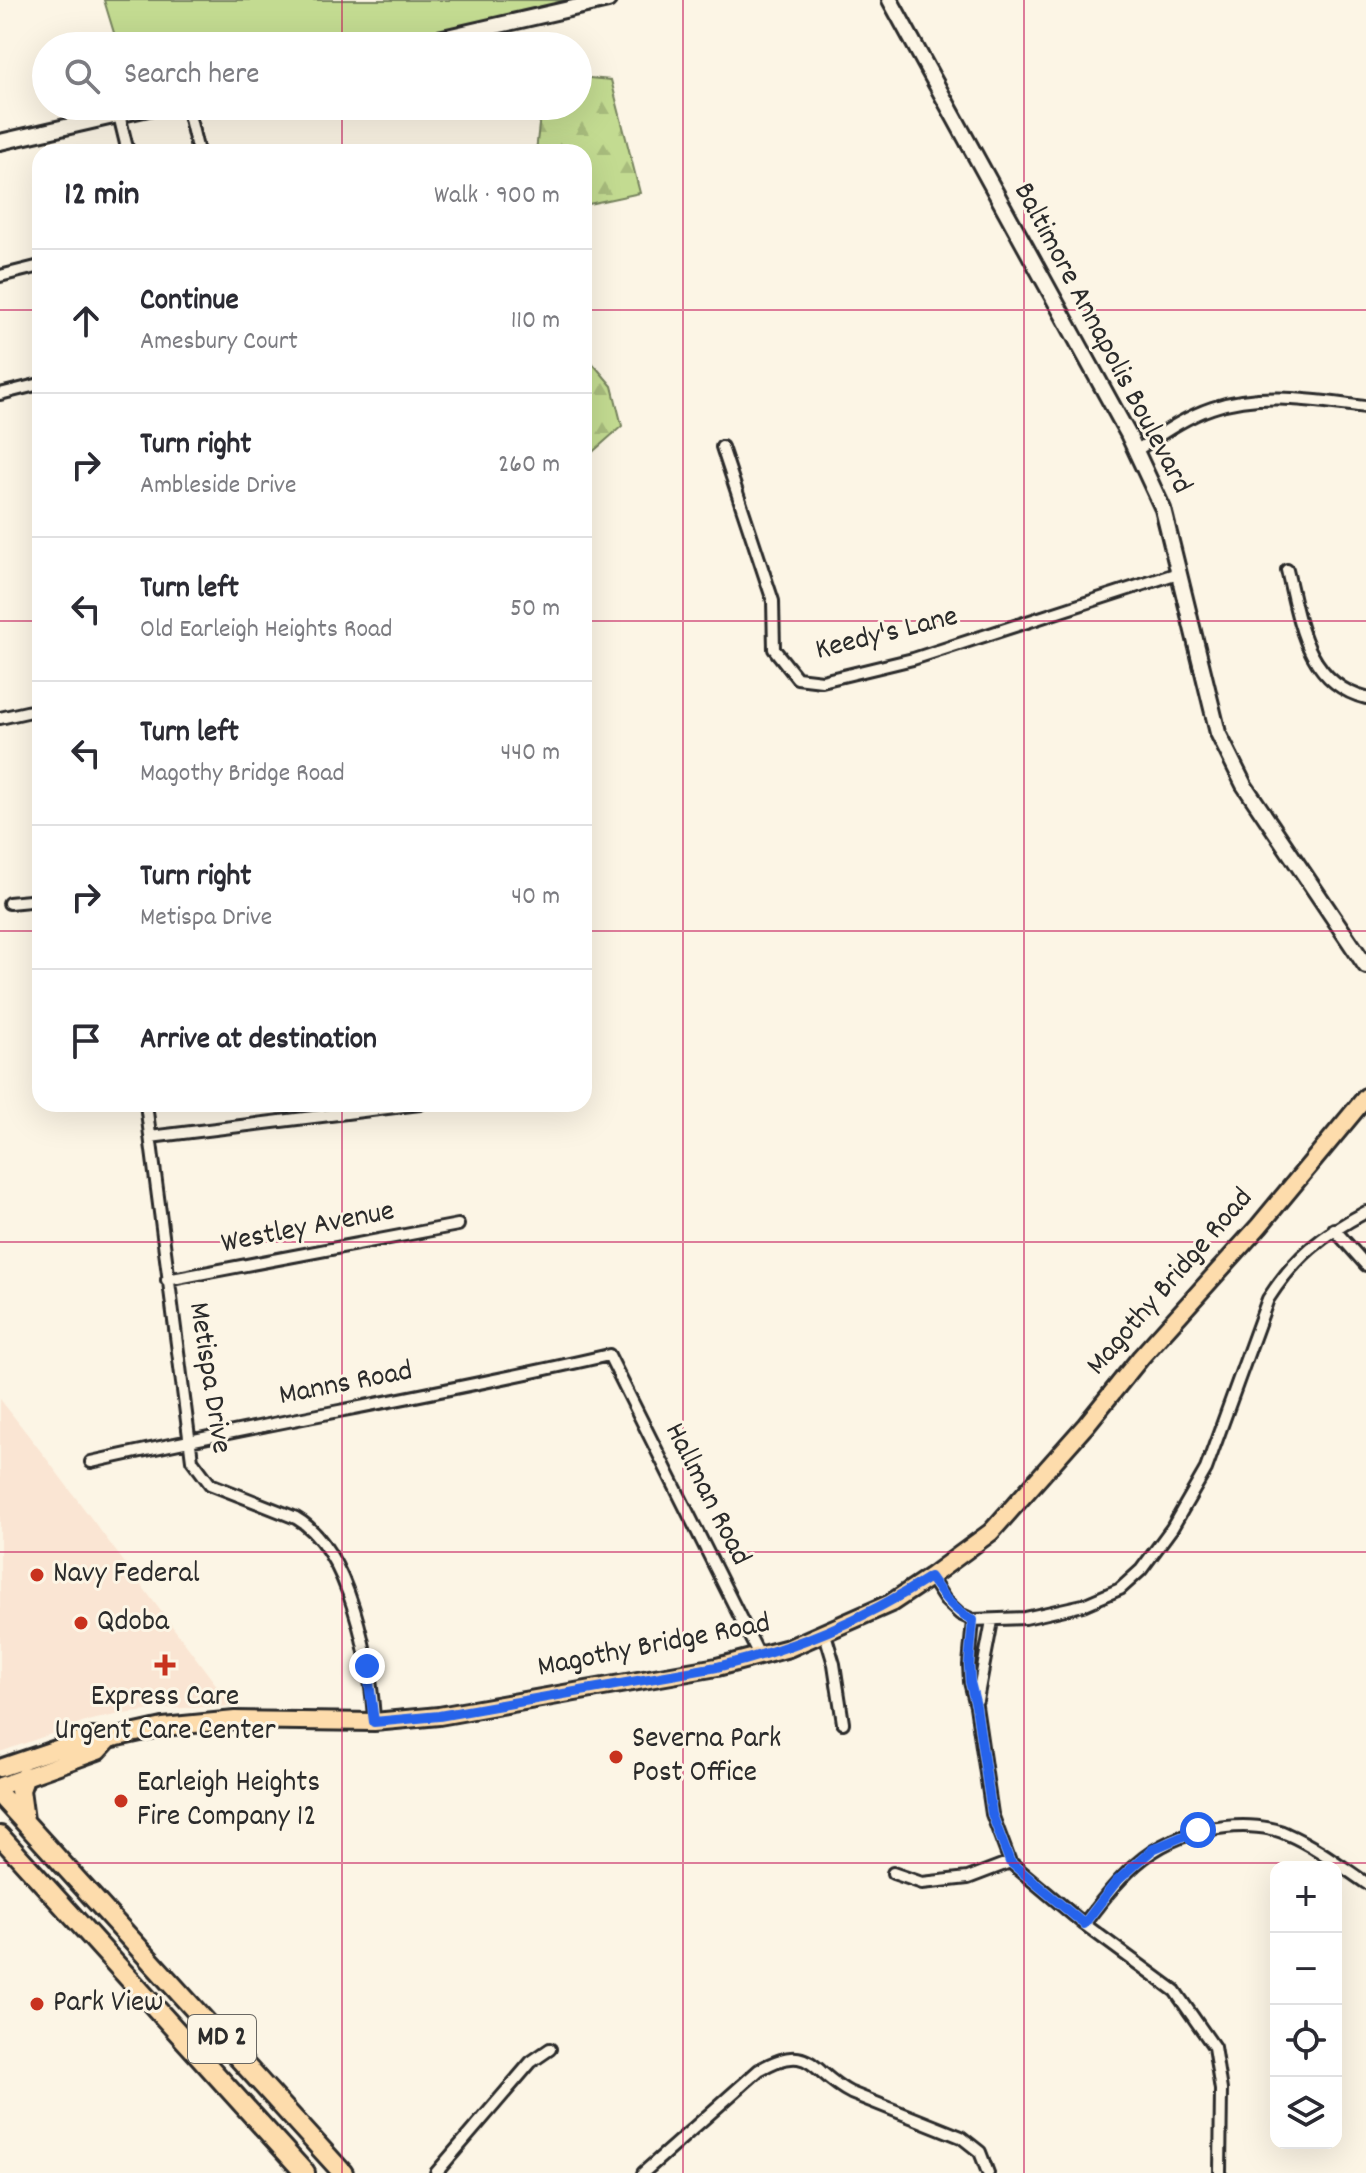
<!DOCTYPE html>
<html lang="en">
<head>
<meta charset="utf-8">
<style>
  body { margin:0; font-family:Dekko,sans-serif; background:#f7f7f7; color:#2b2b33 }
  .controls { position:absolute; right:24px; bottom:24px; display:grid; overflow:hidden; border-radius:16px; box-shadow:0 8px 32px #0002 }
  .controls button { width:72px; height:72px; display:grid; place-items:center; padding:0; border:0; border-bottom:2px solid #e1e1e2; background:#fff; color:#2b2b33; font:40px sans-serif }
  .stop { position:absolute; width:24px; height:24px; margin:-18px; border:6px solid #2563eb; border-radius:50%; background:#fff }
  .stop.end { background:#2563eb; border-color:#fff; box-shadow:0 2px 8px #0008 }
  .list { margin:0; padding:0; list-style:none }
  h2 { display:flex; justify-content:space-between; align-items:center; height:104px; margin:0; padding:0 32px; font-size:34px }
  h2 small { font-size:26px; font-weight:400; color:#7c7c81 }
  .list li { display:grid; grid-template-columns:52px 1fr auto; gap:24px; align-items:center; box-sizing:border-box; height:144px; padding:0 32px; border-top:2px solid #e1e1e2 }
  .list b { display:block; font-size:30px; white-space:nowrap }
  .list p { margin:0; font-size:26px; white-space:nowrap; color:#7c7c81 }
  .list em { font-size:26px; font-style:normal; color:#7c7c81 }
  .icon { flex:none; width:44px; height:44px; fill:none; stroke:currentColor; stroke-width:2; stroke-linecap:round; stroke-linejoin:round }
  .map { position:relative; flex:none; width:1366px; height:2173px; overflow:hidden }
  .search { position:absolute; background:#fff; box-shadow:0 8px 32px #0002; left:32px; top:32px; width:560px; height:88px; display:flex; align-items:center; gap:20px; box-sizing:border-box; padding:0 28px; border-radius:44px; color:#7c7c81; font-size:30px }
  .panel { position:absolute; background:#fff; box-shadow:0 8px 32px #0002; left:32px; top:144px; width:560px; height:968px; border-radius:24px }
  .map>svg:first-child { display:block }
  .built { fill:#fae5d3 }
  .green { fill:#c3db91; stroke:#77835e; stroke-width:2 }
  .forest { fill:url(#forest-firs); stroke:#77835e; stroke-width:2 }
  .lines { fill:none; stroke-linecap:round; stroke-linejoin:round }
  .street-casing { stroke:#2b2b2b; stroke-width:16 }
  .secondary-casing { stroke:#2b2b2b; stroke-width:20 }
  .primary-casing { stroke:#2b2b2b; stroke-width:22 }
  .highway-casing { stroke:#2b2b2b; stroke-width:24 }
  .street { stroke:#fcf5e5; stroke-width:10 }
  .secondary { stroke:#fcf5e5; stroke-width:14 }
  .primary { stroke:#fddcac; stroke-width:16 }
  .highway { stroke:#fddcac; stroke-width:18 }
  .route { stroke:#2563eb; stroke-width:10 }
  .grid { fill:none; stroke:#c2185b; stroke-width:2; stroke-opacity:0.55 }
  .poi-dot { fill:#c8321e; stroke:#fcf5e5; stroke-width:3 }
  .labels { text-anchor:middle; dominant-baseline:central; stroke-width:6; stroke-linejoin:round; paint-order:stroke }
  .shield { fill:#fcf5e5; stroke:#6a6863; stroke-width:2 }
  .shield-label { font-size:28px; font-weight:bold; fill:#2b2b2b }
  .street-label { font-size:30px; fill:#2b2b2b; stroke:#fcf5e5 }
  .poi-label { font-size:30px; fill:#2b2b2b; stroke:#fcf5e5; text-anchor:start }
</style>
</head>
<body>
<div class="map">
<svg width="1366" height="2173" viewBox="0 0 1366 2173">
  <defs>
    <pattern id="forest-firs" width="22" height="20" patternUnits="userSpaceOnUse" patternTransform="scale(2)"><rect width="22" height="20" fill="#c3db91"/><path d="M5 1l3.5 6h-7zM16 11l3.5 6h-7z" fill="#a8bc7d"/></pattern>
  </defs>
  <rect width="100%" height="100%" fill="#fcf5e5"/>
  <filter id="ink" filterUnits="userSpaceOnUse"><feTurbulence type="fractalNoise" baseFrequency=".0125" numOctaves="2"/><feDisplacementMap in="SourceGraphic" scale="16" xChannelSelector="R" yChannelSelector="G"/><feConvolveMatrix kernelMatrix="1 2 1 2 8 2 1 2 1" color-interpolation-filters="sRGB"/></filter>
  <g filter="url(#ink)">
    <path class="built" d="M0,1399L46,1458L232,1706L161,1709L116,1715L91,1720L0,1752Z"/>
    <path class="green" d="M104,0H571L377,46H118Z"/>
    <path class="forest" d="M578,77L611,80L640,193L584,205V152H536L541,106H578Z
      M584,353L612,386L622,426L587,457L584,472Z"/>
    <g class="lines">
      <g class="street-casing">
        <path id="street" d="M187,106L198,152
          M119,115L128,152
          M0,276L40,266
          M0,394L40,384
          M722,447L773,601L774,649L797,678L822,681L913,659L1178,573
          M1137,450C1160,435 1185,417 1212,408C1262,391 1315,401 1366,407
          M1287,570C1299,620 1306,683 1366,698
          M0,718L40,709
          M9,903L40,900
          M146,1104L192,1460L210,1484L296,1518C349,1548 372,1665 374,1722
          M150,1137L420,1104
          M1334,1229L1366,1265
          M167,1280L458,1225
          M91,1462C263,1423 437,1395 609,1355L760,1657
          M930,1577L945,1600L960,1614L973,1620L1025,1618L1083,1605L1120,1589L1141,1570L1172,1528L1206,1469L1268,1299C1295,1257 1322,1235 1366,1212
          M973,1620L969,1665L970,1682L976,1706L992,1814L1010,1862L1084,1924L1175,1991L1214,2047L1221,2090L1220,2173
          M825,1634L834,1664L843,1723
          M977,1700L992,1621
          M893,1873L922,1883L968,1878L1010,1862
          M1084,1924C1125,1870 1155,1834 1226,1827C1245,1825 1270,1826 1287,1834C1315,1846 1341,1866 1366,1883
          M436,2173L531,2062L550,2049
          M643,2173L759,2070C812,2040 810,2072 851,2093L961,2137L980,2152L988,2173"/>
      </g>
      <g class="secondary-casing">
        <path id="secondary" d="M890,0L1128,434L1163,509L1218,733L1244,785L1366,966
          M408,46L608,0
          M0,142L157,106"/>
      </g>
      <g class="primary-casing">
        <path id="primary" d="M0,1768L92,1737L109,1739L163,1727L235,1720L374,1722L439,1716L717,1667L789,1648L891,1603L930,1577L991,1532L1086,1425L1141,1357L1259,1226L1366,1097
          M0,1786L98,1751L109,1739"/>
      </g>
      <g class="highway-casing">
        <path id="highway" d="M0,1795L343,2173
          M24,1820L20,1790L25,1776
          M0,1836L305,2173"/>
      </g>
      <use href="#street" class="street"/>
      <use href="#secondary" class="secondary"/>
      <use href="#primary" class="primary"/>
      <use href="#highway" class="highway"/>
    </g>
  </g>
  <g class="lines" filter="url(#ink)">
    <path class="route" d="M367,1666L374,1722L439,1716L717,1667C795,1648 862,1621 930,1577C943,1596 953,1610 973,1620L969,1665L970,1682L976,1706L992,1814L1010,1862L1084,1924L1116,1882L1153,1849L1198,1830"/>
  </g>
  <path class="grid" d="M342,0V46M683,0V2173M1024,0V2173M342,106V152M0,310H40M584,310H1366M0,621H40M584,621H1366M0,931H40M584,931H1366M342,1104V2173M0,1242H1366M0,1552H1366M0,1863H1366"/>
  <g class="poi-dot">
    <circle cx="37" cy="1575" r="8"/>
    <circle cx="81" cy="1623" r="8"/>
    <path d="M161 1653h8v8h8v8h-8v8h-8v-8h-8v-8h8z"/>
    <circle cx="616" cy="1757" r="8"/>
    <circle cx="121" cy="1801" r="8"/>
    <circle cx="37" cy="2004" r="8"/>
  </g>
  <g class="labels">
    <rect class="shield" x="188" y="2015" width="68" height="48" rx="6"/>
    <g class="shield-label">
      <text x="222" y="2039">MD 2</text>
    </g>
    <g class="street-label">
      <text transform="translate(1101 339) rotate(62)">Baltimore Annapolis Boulevard</text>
      <text transform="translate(887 635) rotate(-14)">Keedy's Lane</text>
      <text transform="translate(308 1229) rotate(-11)">Westley Avenue</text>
      <text transform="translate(1171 1283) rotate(-49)">Magothy Bridge Road</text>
      <text transform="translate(208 1378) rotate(81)">Metispa Drive</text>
      <text transform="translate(346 1385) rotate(-11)">Manns Road</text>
      <text transform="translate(706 1495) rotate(63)">Hallman Road</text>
      <text transform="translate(654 1647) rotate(-11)">Magothy Bridge Road</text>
    </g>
    <g class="poi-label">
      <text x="53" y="1575">Navy Federal</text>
      <text x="97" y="1623">Qdoba</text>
      <text x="165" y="1698" text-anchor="middle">Express Care<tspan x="165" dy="34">Urgent Care Center</tspan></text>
      <text x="632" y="1740">Severna Park<tspan x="632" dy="34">Post Office</tspan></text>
      <text x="137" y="1784">Earleigh Heights<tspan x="137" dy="34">Fire Company 12</tspan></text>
      <text x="53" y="2004">Park View</text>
    </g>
  </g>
</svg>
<div class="controls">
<button>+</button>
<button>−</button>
<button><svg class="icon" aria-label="locate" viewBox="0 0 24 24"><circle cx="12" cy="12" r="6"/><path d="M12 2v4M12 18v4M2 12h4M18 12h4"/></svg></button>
<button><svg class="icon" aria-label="layers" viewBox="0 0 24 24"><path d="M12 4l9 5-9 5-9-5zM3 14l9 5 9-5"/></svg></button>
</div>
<div class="stop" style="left:1198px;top:1830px"></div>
<div class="stop end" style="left:367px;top:1666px"></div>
<div class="search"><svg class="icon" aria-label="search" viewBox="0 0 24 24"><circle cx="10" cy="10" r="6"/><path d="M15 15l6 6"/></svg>Search here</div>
<section class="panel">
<h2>12 min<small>Walk · 900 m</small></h2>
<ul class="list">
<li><svg class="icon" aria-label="ahead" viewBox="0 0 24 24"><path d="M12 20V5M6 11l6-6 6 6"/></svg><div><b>Continue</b><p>Amesbury Court</p></div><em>110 m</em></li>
<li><svg class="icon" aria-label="right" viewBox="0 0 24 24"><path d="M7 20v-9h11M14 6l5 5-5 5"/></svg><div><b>Turn right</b><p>Ambleside Drive</p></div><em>260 m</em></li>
<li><svg class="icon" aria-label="left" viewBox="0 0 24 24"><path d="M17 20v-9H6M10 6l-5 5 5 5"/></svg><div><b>Turn left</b><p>Old Earleigh Heights Road</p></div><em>50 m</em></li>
<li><svg class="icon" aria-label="left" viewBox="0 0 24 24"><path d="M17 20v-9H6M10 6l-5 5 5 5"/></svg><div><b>Turn left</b><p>Magothy Bridge Road</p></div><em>440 m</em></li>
<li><svg class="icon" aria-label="right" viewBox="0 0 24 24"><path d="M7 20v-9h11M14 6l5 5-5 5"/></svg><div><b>Turn right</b><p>Metispa Drive</p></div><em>40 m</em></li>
<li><svg class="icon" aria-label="arrive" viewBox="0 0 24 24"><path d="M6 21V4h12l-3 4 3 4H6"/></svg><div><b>Arrive at destination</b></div></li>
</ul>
</section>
</div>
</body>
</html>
